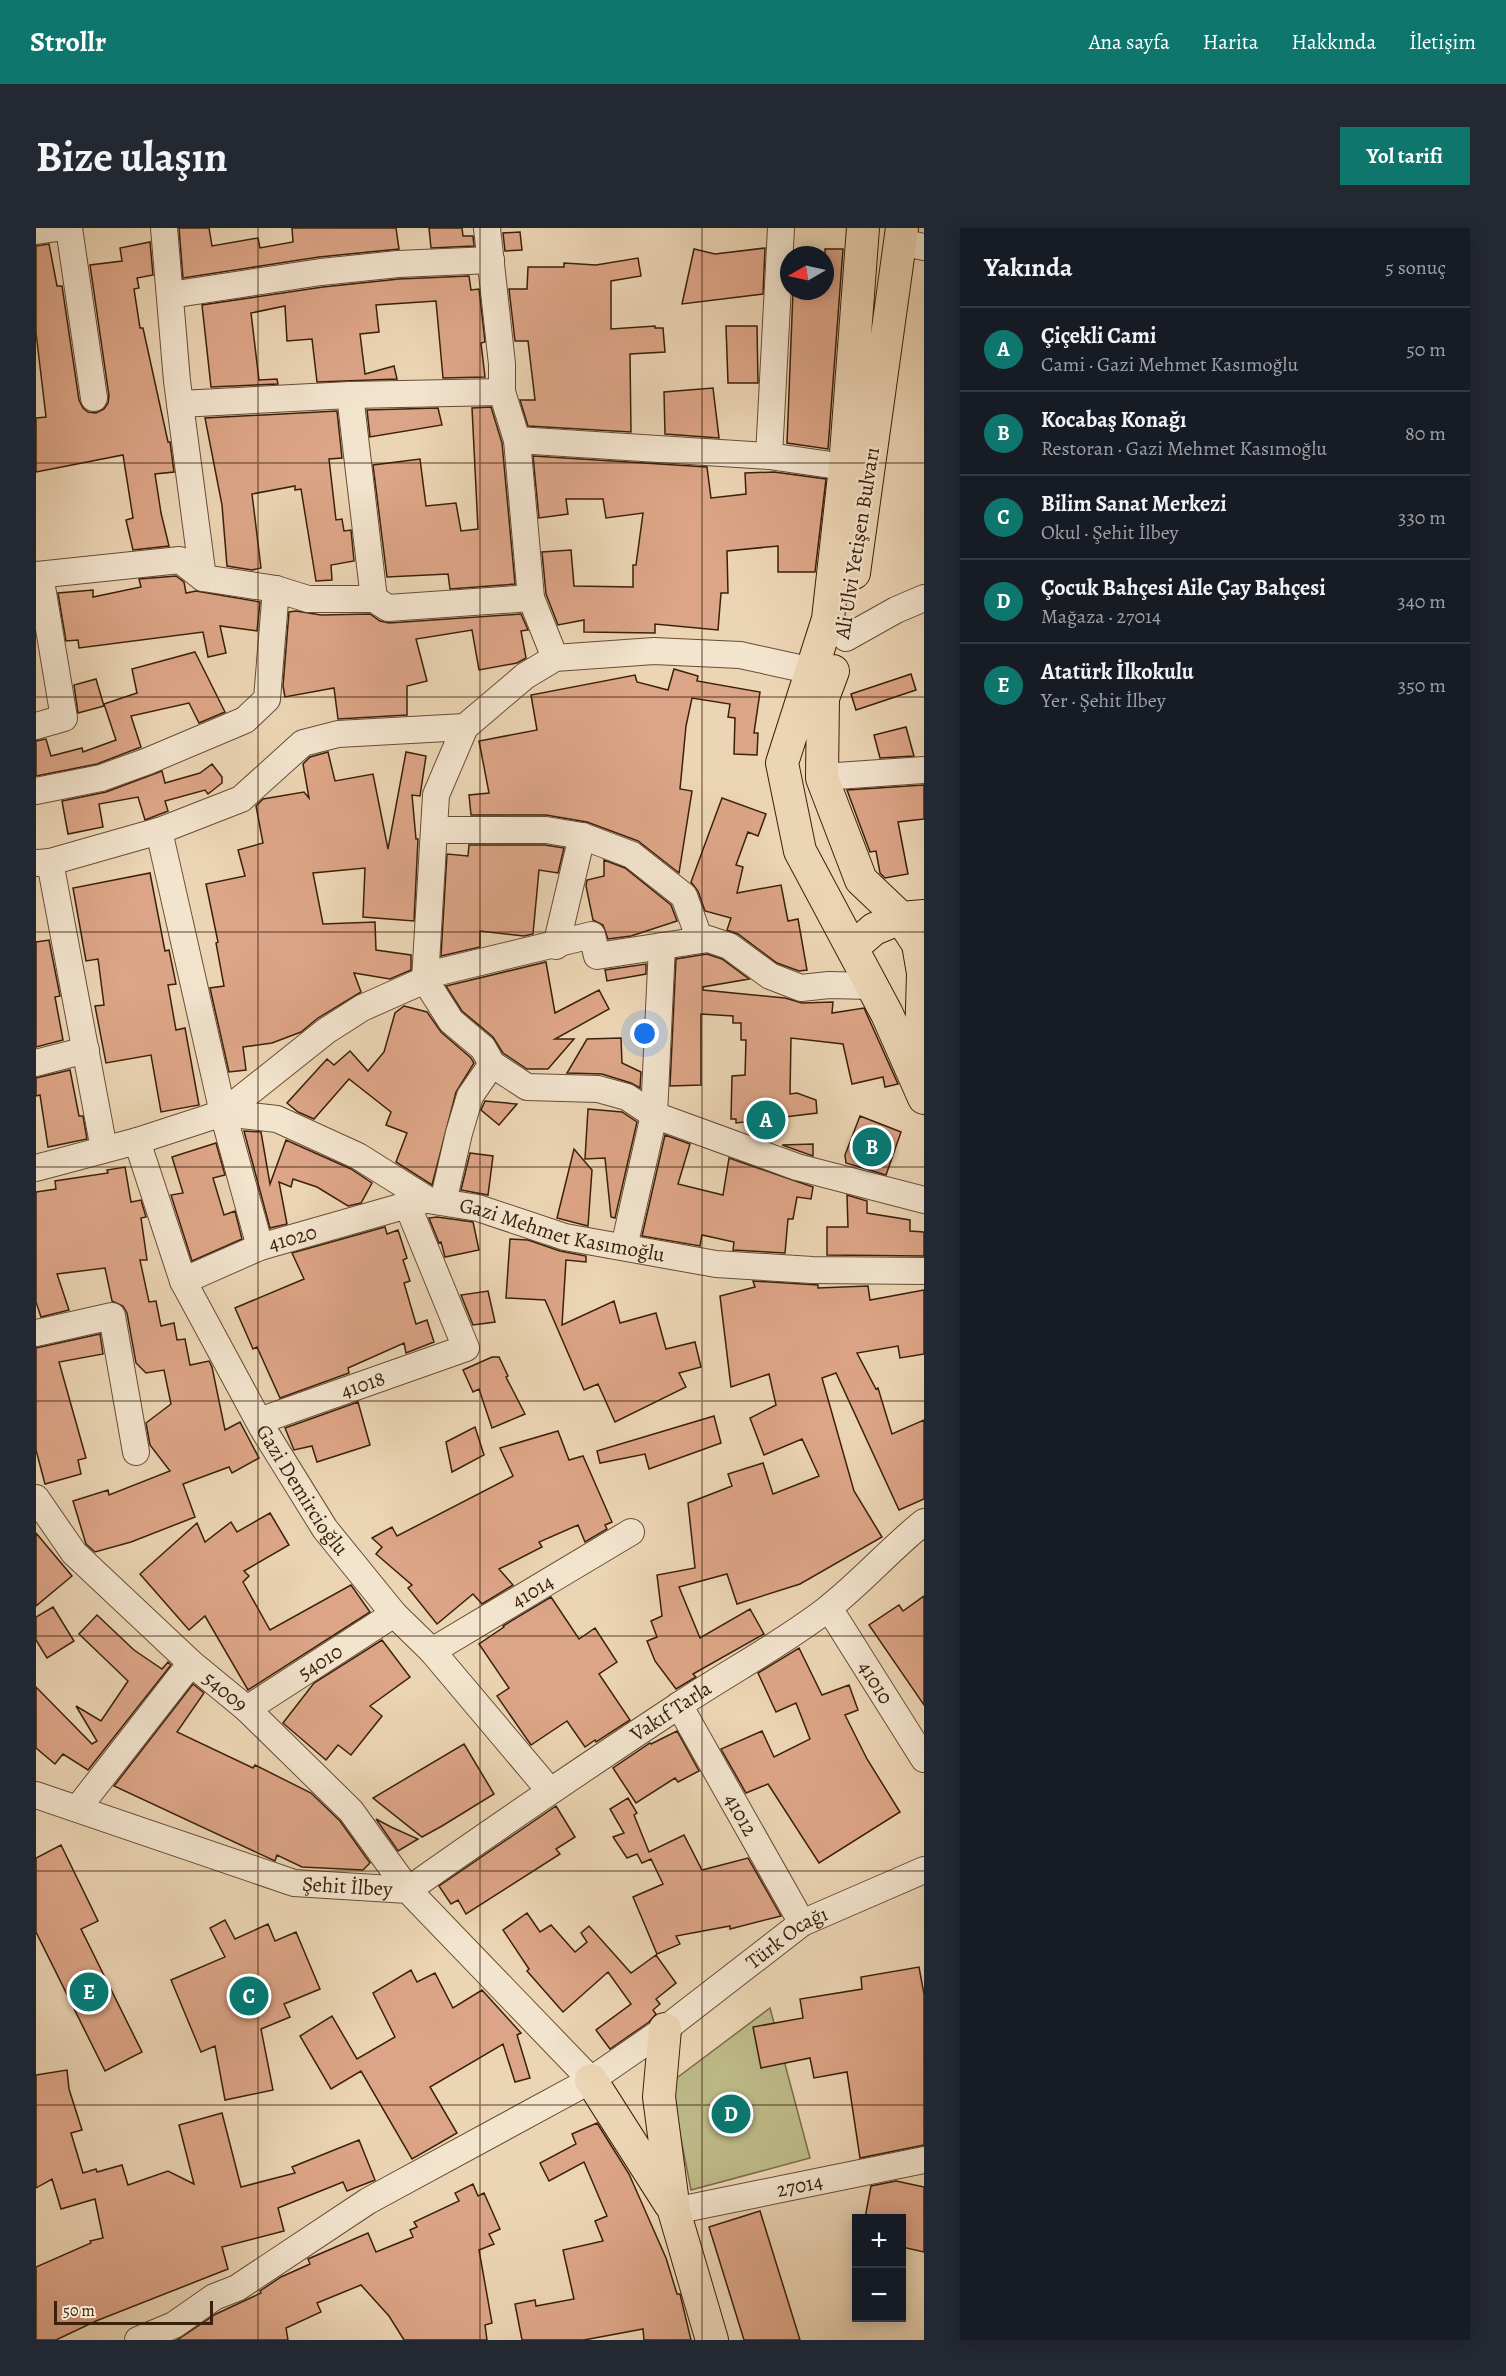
<!DOCTYPE html>
<html lang="tr">
<head>
<meta charset="utf-8">
<style>
  body { margin:0; font-family:Alegreya,serif; background:#242831; color:#f1f3f6 }
  .controls { position:absolute; right:18px; bottom:18px; display:grid; overflow:hidden; border-radius:0px; box-shadow:0 3px 15px #0003 }
  .controls button { width:54px; height:54px; display:grid; place-items:center; padding:0; border:0; border-bottom:2px solid #363941; background:#171b24; color:#f1f3f6; font:30px sans-serif }
  .compass { position:absolute; left:744px; top:18px; width:54px; height:54px; border-radius:50%; background:#171b24; box-shadow:0 3px 15px #0003; rotate:261deg }
  .scale { position:absolute; left:18px; bottom:15px; width:159px; box-sizing:border-box; padding-left:6px; border:3px solid #3b200b; border-top:0; font-size:16px; line-height:21px; white-space:nowrap; color:#3b200b; -webkit-text-stroke:4px #f3e4ce; paint-order:stroke }
  .you { position:absolute; left:609px; top:806px; width:21px; height:21px; margin:-15px; border:4px solid #fff; border-radius:50%; background:#1a73e8; box-shadow:0 0 0 9px #1a73e833 }
  .badge { display:grid; place-items:center; width:39px; height:39px; border-radius:50%; background:#0f766e; color:#fff; font-size:20px; font-weight:700 }
  .pin { position:absolute; translate:-50% -50%; border:3px solid #fff; box-shadow:0 2px 6px #0006 }
  .list { margin:0; padding:0; list-style:none }
  h2 { display:flex; justify-content:space-between; align-items:center; height:78px; margin:0; padding:0 24px; font-size:26px }
  h2 small { font-size:20px; font-weight:400; color:#9ea1a6 }
  .list li { display:grid; grid-template-columns:39px 1fr auto; gap:18px; align-items:center; box-sizing:border-box; height:84px; padding:0 24px; border-top:2px solid #363941 }
  .list b { display:block; font-size:22px; white-space:nowrap }
  .list p { margin:0; font-size:20px; white-space:nowrap; color:#9ea1a6 }
  .list em { font-size:20px; font-style:normal; color:#9ea1a6 }
  .map { position:relative; flex:none; width:888px; height:2112px; overflow:hidden; border-radius:0px }
  header { display:flex; align-items:center; gap:36px; box-sizing:border-box; height:84px; padding:0 30px; background:#0f766e; color:#fff }
  header strong { font-size:28px }
  nav { display:flex; gap:33px; margin-inline-start:auto; font-size:21px }
  .intro { display:flex; align-items:center; justify-content:space-between; box-sizing:border-box; height:144px; padding:0 36px }
  h1 { margin:0; font-size:42px }
  .button { padding:15px 27px; border-radius:0px; background:#0f766e; color:#fff; font-size:21px; font-weight:700 }
  main { display:flex; gap:36px; padding:0 36px }
  aside { flex:1; background:#171b24; border-radius:0px; box-shadow:0 3px 15px #0003 }
  .map>svg:first-child { display:block }
  .green { fill:#bebb89; stroke:#7c6e4a; stroke-width:1.5 }
  .building { fill:#dda587; stroke:#3b200b; stroke-width:1.5 }
  .lines { fill:none; stroke-linecap:round; stroke-linejoin:round }
  .minor-casing { stroke:#674d35; stroke-width:28 }
  .major-casing { stroke:#3b200b; stroke-width:34 }
  .minor { stroke:#f3e4ce; stroke-width:26 }
  .major { stroke:#ecd5b4; stroke-width:32 }
  .grid { fill:none; stroke:#3b200b; stroke-width:1.5; stroke-opacity:0.55 }
  .labels { text-anchor:middle; dominant-baseline:central; stroke-width:4.5; stroke-linejoin:round; paint-order:stroke }
  .street-label { font-size:21px; fill:#3b200b; stroke:#f3e4ce }
</style>
</head>
<body>
<header>
<strong>Strollr</strong>
<nav><a>Ana sayfa</a><a>Harita</a><a>Hakkında</a><a>İletişim</a></nav>
</header>
<div class="intro"><h1>Bize ulaşın</h1><a class="button">Yol tarifi</a></div>
<main>
<div class="map">
<svg width="888" height="2112" viewBox="0 0 888 2112">
  <rect width="100%" height="100%" fill="#ecd5b4"/>
  <filter id="stains"><feTurbulence type="fractalNoise" baseFrequency=".00333" numOctaves="4"/><feColorMatrix values="0 0 0 0 .2 0 0 0 0 .09 0 0 0 0 .02 0 0 0 .5 -.17"/></filter>
  <radialGradient id="worn" r=".72"><stop offset=".6" stop-color="#630" stop-opacity="0"/><stop offset="1" stop-color="#630" stop-opacity=".3"/></radialGradient>
  <path class="green" d="M734,1780L774,1930L655,1962L634,1855Z"/>
  <path class="building" d="M143,0H173L176,18L222,10L224,20L257,14L256,0H360L363,21L283,29L147,50Z
    M393,0H426L427,8H437L438,18L395,20Z
    M484,4L486,22L469,23L467,5Z
    M114,14L117,47L101,50L103,60L98,61L104,100H107L132,214H134L138,244L119,246L125,285L133,318L97,322L90,292L97,290L87,227L0,244V190L10,189L0,105V18L13,16L21,58H26L43,172L47,180L52,184L60,185L68,181L72,175L73,168L54,37L86,33L84,20Z
    M729,20L727,66L646,76L658,21L679,26Z
    M789,21H807L792,221L751,215L757,63H789Z
    M602,30L605,48L575,53V101L619,98V100H627L629,124L594,126L595,204L492,198L484,172H499L492,113H479L473,61H491L492,39H528V35L560,37Z
    M433,48L435,62L443,61L449,114L445,115L449,149L407,150L400,73L340,77L343,104L324,106L329,146L358,138L361,151L281,154L276,111L251,113L249,78L215,85L223,152L241,151L242,156L175,159L166,77L287,59L363,51Z
    M690,98H721L722,155H692Z
    M677,160L683,210L629,206L628,164Z
    M455,179L466,215L479,356L414,361L412,346L351,349L337,237L384,231L390,278L420,275L425,303L442,301L436,180Z
    M402,180L406,197L334,209L331,182Z
    M301,183L306,230L293,231L300,292L306,291L308,303L315,302L318,333L295,337L296,352L280,353L265,261L259,262V258L216,266L225,340L216,342L191,338L186,277L169,190Z
    M497,228L671,239L675,270L710,266L709,245L738,244L790,251L779,344H742V318L691,323L692,365H685L682,402L619,396V405L548,404V392L522,397L510,366L506,324L535,322L538,358L597,359V337H600L607,285L570,290L567,271H530L532,286L503,290Z
    M140,348L148,354L150,365L160,363L224,374L221,403L184,398L190,425L172,429L167,404L43,420L42,412L30,413L22,365L57,362V369L105,359L103,351Z
    M260,383L285,387L334,386L344,393L353,395L485,386L492,402L485,403L490,430L481,435L443,442L436,402L380,411L391,453L371,458V487L302,491L298,460L249,469L247,458L253,384Z
    M159,424L189,484L163,495L153,475L95,488L105,519L61,536L0,548V513L10,511L15,528L46,520L47,524L80,512L68,476L101,465L96,441Z
    M638,441L662,448L661,453L724,464L718,505H722L721,527L698,526L699,490L692,489L694,476L656,470L650,498L644,561L656,563L643,645L602,613L551,594L510,587H435L433,567L453,565L443,513L501,502L495,467L599,447L601,454L632,462Z
    M875,446L880,462L820,482L815,466Z
    M60,451L68,478L42,485L38,457Z
    M870,499L878,528L844,530L838,507Z
    M292,524L299,553L337,546L352,621L370,524L390,528L384,568L376,567L380,611H382L378,693L327,689L329,640L277,645L287,696L339,694L340,722L375,727V742L354,751L318,745L325,764L282,790L265,804L236,815L207,819L210,842L193,844L174,760L188,758L180,715L182,714L170,656L209,648L202,622L227,615L220,578L227,571L268,564L273,570L267,536L274,529Z
    M176,536L186,549V555L172,566L169,562L129,573L132,583L109,592L102,569L63,576L67,599L32,606L26,573L70,564L126,543L129,555L164,545Z
    M888,557V591L862,594L872,646L849,650L844,645L840,623L834,624L811,562Z
    M686,570L730,586L722,608L712,604L700,637L707,639L701,665L745,657L752,693L762,691L771,742L763,743L741,735L702,706L691,702L695,690L669,683L662,663L655,654Z
    M433,617H509L528,620L522,645L503,642L497,706L488,708L444,703V719L405,728L411,626L432,628Z
    M568,632L589,640L635,677L641,693L595,708L572,711L567,697L557,692L550,658L551,652L568,648Z
    M114,645L129,723L133,722L140,756L132,757L140,802L149,800L163,877L125,884L115,827L70,835L59,778L68,777L62,731L50,733L37,660Z
    M13,712L24,768L19,769L27,812L0,819V714Z
    M671,726L686,731L713,751L667,759V762L749,770L766,775L797,774L796,785L828,780L862,856L849,859L847,849L816,856L807,816L755,810L754,866L761,865L780,872L781,885L700,895V891H695L696,848L709,847L710,812H705V795H697V788L665,786V857L634,858L640,731Z
    M510,734L519,785L563,762L573,781L519,811H538L512,841H491L467,825L457,809L426,783L410,758Z
    M610,736V746L571,753L569,742Z
    M368,778L391,784L405,804L435,830L438,835L420,864L396,957L360,934L371,905L350,897L355,884L313,851L278,891L262,884L251,875L291,831L298,837L314,823L332,843L348,824L359,785Z
    M585,810L586,835L605,844L604,860L595,855L566,846L531,845L551,811Z
    M34,842L43,888H47L51,911L12,919L4,867L0,868V850Z
    M449,873L481,876L463,897L445,882Z
    M552,881L586,884L601,894L579,990L575,989L569,930L549,931Z
    M824,888L865,904L850,947L810,935L809,927Z
    M208,903L225,904L234,956L250,912L315,941L336,955L325,975L312,978L281,959L257,951L255,959L243,954L251,996L234,1000Z
    M629,907L654,916L642,956L687,967L693,930L777,959L775,971L761,969L757,991H752L749,1025L697,1022L698,1014L666,1007L664,1018L606,1008Z
    M180,915L189,947L177,950L188,987L199,983L206,1011L156,1033L135,967L147,965L136,929Z
    M777,916V928L746,917Z
    M538,921L556,942L552,998L521,990Z
    M434,925L457,928L452,967L425,962Z
    M89,939L95,974L105,972L110,989L105,990L111,1032H104L113,1074L120,1073L125,1098L138,1095L141,1112L149,1111L154,1137L173,1133L176,1139L189,1202L204,1194L223,1230L196,1245L193,1239L147,1256L159,1289L95,1314L59,1324L50,1316L37,1273L72,1262L73,1267L134,1243L114,1217L110,1195L135,1176L128,1142L110,1145L100,1135L91,1085L87,1078L76,1073L69,1040L21,1046L33,1082L5,1089L0,1074V964L20,961L19,953L72,945L71,942Z
    M811,967L831,973V985L874,992V1003L888,1004V1028L791,1027V999H812Z
    M401,989L437,994L443,1022L409,1029L405,1014L403,1015L393,990Z
    M349,999L351,1006L362,1002L371,1030L367,1032L374,1053L368,1055L380,1096L391,1092L398,1114L370,1125L368,1115L312,1140L313,1145L244,1170L221,1119L217,1121L199,1080L268,1051L256,1025Z
    M474,1011L492,1012L524,1023L550,1028V1034L530,1032L526,1097L578,1073L584,1095L620,1085L630,1121L659,1114L665,1139L643,1145L650,1159L579,1194L562,1156L548,1162L509,1072L470,1070Z
    M717,1053L782,1057V1060L832,1058L834,1072L888,1062V1126L864,1130L862,1118L821,1125L840,1161L842,1160L856,1206L888,1192V1271L863,1282L800,1145L786,1150L818,1263L846,1309L764,1356L701,1376L691,1346L643,1359L664,1410L714,1381L728,1406L657,1446L660,1449L640,1461L619,1433L611,1413L621,1409L615,1393L626,1388L621,1347L659,1340L652,1275L696,1258L692,1246L727,1235L737,1266L783,1248L766,1211L728,1227L714,1190L740,1177L733,1146L695,1159L684,1068L719,1059Z
    M452,1063L459,1094L437,1097L425,1067Z
    M64,1106L67,1126L23,1134L50,1230L42,1232L45,1246L9,1256L0,1222V1120Z
    M456,1129H463L472,1148L470,1149L489,1186L456,1200L443,1161L437,1164L427,1142Z
    M322,1174L334,1217L281,1234L276,1218L258,1222L249,1200Z
    M678,1188L685,1215L613,1241L609,1226L564,1235L561,1223Z
    M439,1199L448,1227L416,1244L410,1214Z
    M522,1203L533,1232L547,1228L576,1294L569,1297L571,1301L549,1314L542,1297L503,1314L506,1319L463,1341L477,1357L446,1376L437,1366L401,1396L372,1360L376,1357L340,1326L346,1319L336,1310L356,1299L361,1308L477,1248L464,1220Z
    M234,1285L253,1317L208,1343L213,1348L207,1354L234,1402L315,1357L334,1384L212,1462L169,1388L153,1402L104,1346L161,1295L169,1314L195,1294L201,1304Z
    M0,1305L36,1348L0,1378Z
    M888,1368V1477L833,1397L863,1377L867,1383Z
    M515,1369L543,1411L559,1400L581,1434L563,1446L594,1492L560,1514L559,1512L549,1519L531,1493L495,1517L461,1468L473,1460L443,1416L468,1399L467,1398Z
    M17,1379L38,1413L11,1430L0,1412V1389Z
    M61,1387L98,1422L126,1441L132,1434L135,1437L52,1542L27,1526L19,1536L0,1520V1459L56,1516L61,1513L40,1478L65,1493L92,1453L43,1406Z
    M346,1412L374,1449L334,1478L346,1488L315,1527L302,1517L290,1532L247,1495L278,1455Z
    M763,1420L786,1467L813,1457L822,1482L809,1487L831,1531L864,1584L783,1635L732,1556L710,1565L685,1521L726,1503L738,1529L774,1511L760,1475L740,1484L722,1445Z
    M157,1456L168,1465L141,1504L217,1540L219,1537L275,1565L304,1593L334,1635L327,1642L266,1639L241,1627L239,1633L78,1558Z
    M641,1503L663,1543L642,1554L639,1550L600,1575L577,1540L614,1515L615,1516Z
    M428,1516L458,1566L406,1598L386,1609L337,1570Z
    M592,1570L601,1585L598,1587L613,1624L648,1607L666,1642L712,1630L745,1688L694,1701V1698L640,1708L644,1716L621,1726L597,1669L627,1656L615,1631L606,1635L601,1626L591,1630L577,1609L588,1605L574,1581Z
    M520,1578L539,1609L520,1621L524,1626L430,1686L422,1672L415,1676L403,1658Z
    M340,1591L355,1599L382,1611L362,1623Z
    M25,1617L62,1693L45,1701L106,1824L69,1843L0,1704V1630Z
    M491,1685L504,1704L515,1697L539,1724L551,1714L545,1705L553,1698L595,1745L620,1727L640,1755L620,1771L624,1776L617,1782L620,1786L613,1794L574,1821L560,1802L595,1776L572,1744L527,1784L491,1743L493,1741L467,1702Z
    M189,1692L199,1711L232,1696L239,1713L260,1704L284,1761L248,1776L254,1789L225,1801L237,1862L189,1872L179,1818L165,1824L135,1752L189,1729L174,1700Z
    M883,1739L888,1766V1917L824,1930L811,1844L778,1850L774,1830L725,1840L717,1799L767,1790L764,1771L826,1761L825,1749Z
    M375,1742L381,1754L399,1745L417,1780L446,1762L485,1805L481,1807L494,1850L479,1854L467,1816L394,1859L421,1905L376,1931L325,1843L295,1861L264,1808L296,1788L321,1831L359,1809L337,1765Z
    M31,1842L33,1861L46,1902L35,1905L47,1945L60,1941L61,1944L86,1937L92,1957L132,1943L158,1956L143,1897L186,1885L205,1959L259,1945L256,1939L323,1912L339,1952L311,1963L307,1954L242,1980L248,2003L186,2019L192,2041L60,2093L20,2112H0V2039L55,2015L54,2013L67,2010L59,1971L25,1981L16,1951L0,1960V1847Z
    M561,1895L593,1946L630,2030L641,2066H644L655,2112H608L607,2101L548,2112H486L479,2076L499,2072L500,2078L538,2071L527,2022L567,2013L559,1993L571,1988L548,1934L513,1953L504,1935L540,1916L536,1906Z
    M860,1953L888,1959V2024L866,2019V1990H829L835,1958Z
    M437,1956L442,1968L448,1965L464,2001L453,2006L458,2016L443,2022L456,2095L449,2097L451,2112H368L353,2088L325,2057L281,2075L285,2084L250,2100L252,2112H141L180,2086L225,2065L224,2063L245,2049L274,2036L272,2031L332,2005L340,2024L377,2009L374,2002L381,1999L378,1994L423,1973L419,1965Z
    M724,1983L764,2112H708L673,1999Z"/>
  <g class="lines">
    <g class="minor-casing">
      <g id="minor">
        <path d="M33,0L58,170"/>
        <path d="M128,0L141,153L167,350"/>
        <path d="M451,0L466,136V164L481,212L495,370L519,430"/>
        <path d="M0,3L21,0"/>
        <path d="M864,14L888,19"/>
        <path d="M134,67L285,44L362,36L455,32"/>
        <path d="M314,167L338,371"/>
        <path d="M144,176L314,167L466,164"/>
        <path d="M481,212L733,228L809,239"/>
        <path d="M733,228L745,0"/>
        <path d="M0,347L144,332L167,350L240,361L272,371H338L352,380L495,370"/>
        <path d="M810,410L860,382L888,370"/>
        <path d="M777,443L704,427L618,423L519,430L489,448L429,499L400,567L389,752L415,793L447,820L456,836L491,859L562,861L591,869L618,887L761,939L888,972"/>
        <path d="M0,498L28,490L4,347"/>
        <path d="M786,549L888,542"/>
        <path d="M0,563L65,550L112,533L209,492L231,471L240,361"/>
        <path d="M398,602H510L546,608L596,627L648,668L664,712"/>
        <path d="M123,603L187,885L224,1019"/>
        <path d="M14,634L68,921"/>
        <path d="M0,635L14,634L123,603L205,571L267,515L302,506L429,499"/>
        <path d="M520,718L546,608"/>
        <path d="M0,835L50,822"/>
        <path id="s1" d="M187,885L241,891L322,928L392,972L442,980L529,1009L680,1036L776,1042L888,1043"/>
        <path id="s2" d="M101,913L147,1053L227,1201L289,1301L358,1386L396,1423L514,1563"/>
        <path d="M0,940L101,913L187,885L290,803L326,780L389,752L399,745L556,707L561,728L672,711L693,718L734,748L765,760L793,757L836,758"/>
        <path d="M407,974L423,905L434,868L456,836"/>
        <path d="M588,1019L618,887L626,718"/>
        <path id="s3" d="M147,1053L224,1019L389,972"/>
        <path d="M0,1105L76,1088L100,1224"/>
        <path id="s4" d="M223,1193L430,1120L371,976"/>
        <path id="s5" d="M0,1270L38,1325L155,1435L211,1481L315,1583L372,1662C461,1599 551,1538 642,1478C691,1445 743,1418 790,1382C825,1355 854,1321 888,1294"/>
        <path id="s6" d="M793,1380L888,1531"/>
        <path id="s7" d="M396,1423L595,1304"/>
        <path id="s8" d="M643,1477L766,1695"/>
        <path id="s9" d="M211,1481L358,1386"/>
        <path id="s10" d="M0,1567L258,1655L372,1662L555,1852"/>
        <path d="M42,1580L155,1435"/>
        <path id="s11" d="M638,1983L888,1932"/>
        <path id="s12" d="M102,2112L138,2097L178,2069L201,2060L332,1973L555,1852L629,1801L766,1695L888,1642"/>
      </g>
    </g>
    <g class="major-casing">
      <path id="major" d="M827,0L809,239L792,391L746,535L764,623L851,786L888,870
        M818,345L866,0
        M797,443L787,470L786,550L825,652L865,690L888,688
        M816,720L838,701L865,690L882,716L887,745L884,852
        M629,1801L623,1869L638,1983L676,2112
        M555,1852L634,1976"/>
    </g>
    <use href="#minor" class="minor"/>
    <use href="#major" class="major"/>
  </g>
  <path class="grid" d="M222,0V2112M444,0V2112M666,0V2112M0,235H888M0,469H888M0,704H888M0,939H888M0,1173H888M0,1408H888M0,1643H888M0,1877H888"/>
  <g class="labels">
    <g class="street-label">
      <text transform="translate(821 315) rotate(-81)">Ali Ulvi Yetişen Bulvarı</text>
      <text stroke="none"><textPath href="#s1" startOffset="364">Gazi Mehmet Kasımoğlu</textPath></text>
      <text stroke="none"><textPath href="#s3" startOffset="118">41020</textPath></text>
      <text stroke="none"><textPath href="#s4" startOffset="110">41018</textPath></text>
      <text stroke="none"><textPath href="#s2" startOffset="388">Gazi Demircioğlu</textPath></text>
      <text stroke="none"><textPath href="#s7" startOffset="117">41014</textPath></text>
      <text stroke="none"><textPath href="#s9" startOffset="87">54010</textPath></text>
      <text stroke="none"><textPath href="#s6" startOffset="88">41010</textPath></text>
      <text stroke="none"><textPath href="#s5" startOffset="272">54009</textPath></text>
      <text stroke="none"><textPath href="#s5" startOffset="861">Vakıf Tarla</textPath></text>
      <text stroke="none"><textPath href="#s8" startOffset="126">41012</textPath></text>
      <text stroke="none"><textPath href="#s10" startOffset="326">Şehit İlbey</textPath></text>
      <text stroke="none"><textPath href="#s12" startOffset="766">Türk Ocağı</textPath></text>
      <text stroke="none"><textPath href="#s11" startOffset="128">27014</textPath></text>
    </g>
  </g>
  <rect width="100%" height="100%" filter="url(#stains)"/>
  <rect width="100%" height="100%" fill="url(#worn)"/>
</svg>
<div class="controls">
<button>+</button>
<button>−</button>
</div>
<svg class="compass" viewBox="-18 -18 36 36"><path d="M0-13l5 13h-10z" fill="#e53935"/><path d="M0 13l5-13h-10z" fill="#9ea1a6"/></svg>
<div class="scale">50 m</div>
<div class="you"></div>
<div class="pin badge" style="left:730px;top:892px">A</div>
<div class="pin badge" style="left:836px;top:919px">B</div>
<div class="pin badge" style="left:213px;top:1768px">C</div>
<div class="pin badge" style="left:695px;top:1886px">D</div>
<div class="pin badge" style="left:53px;top:1764px">E</div>
</div>
<aside>
<h2>Yakında<small>5 sonuç</small></h2>
<ul class="list">
<li><span class="badge">A</span><div><b>Çiçekli Cami</b><p>Cami · Gazi Mehmet Kasımoğlu</p></div><em>50 m</em></li>
<li><span class="badge">B</span><div><b>Kocabaş Konağı</b><p>Restoran · Gazi Mehmet Kasımoğlu</p></div><em>80 m</em></li>
<li><span class="badge">C</span><div><b>Bilim Sanat Merkezi</b><p>Okul · Şehit İlbey</p></div><em>330 m</em></li>
<li><span class="badge">D</span><div><b>Çocuk Bahçesi Aile Çay Bahçesi</b><p>Mağaza · 27014</p></div><em>340 m</em></li>
<li><span class="badge">E</span><div><b>Atatürk İlkokulu</b><p>Yer · Şehit İlbey</p></div><em>350 m</em></li>
</ul>
</aside>
</main>
</body>
</html>
